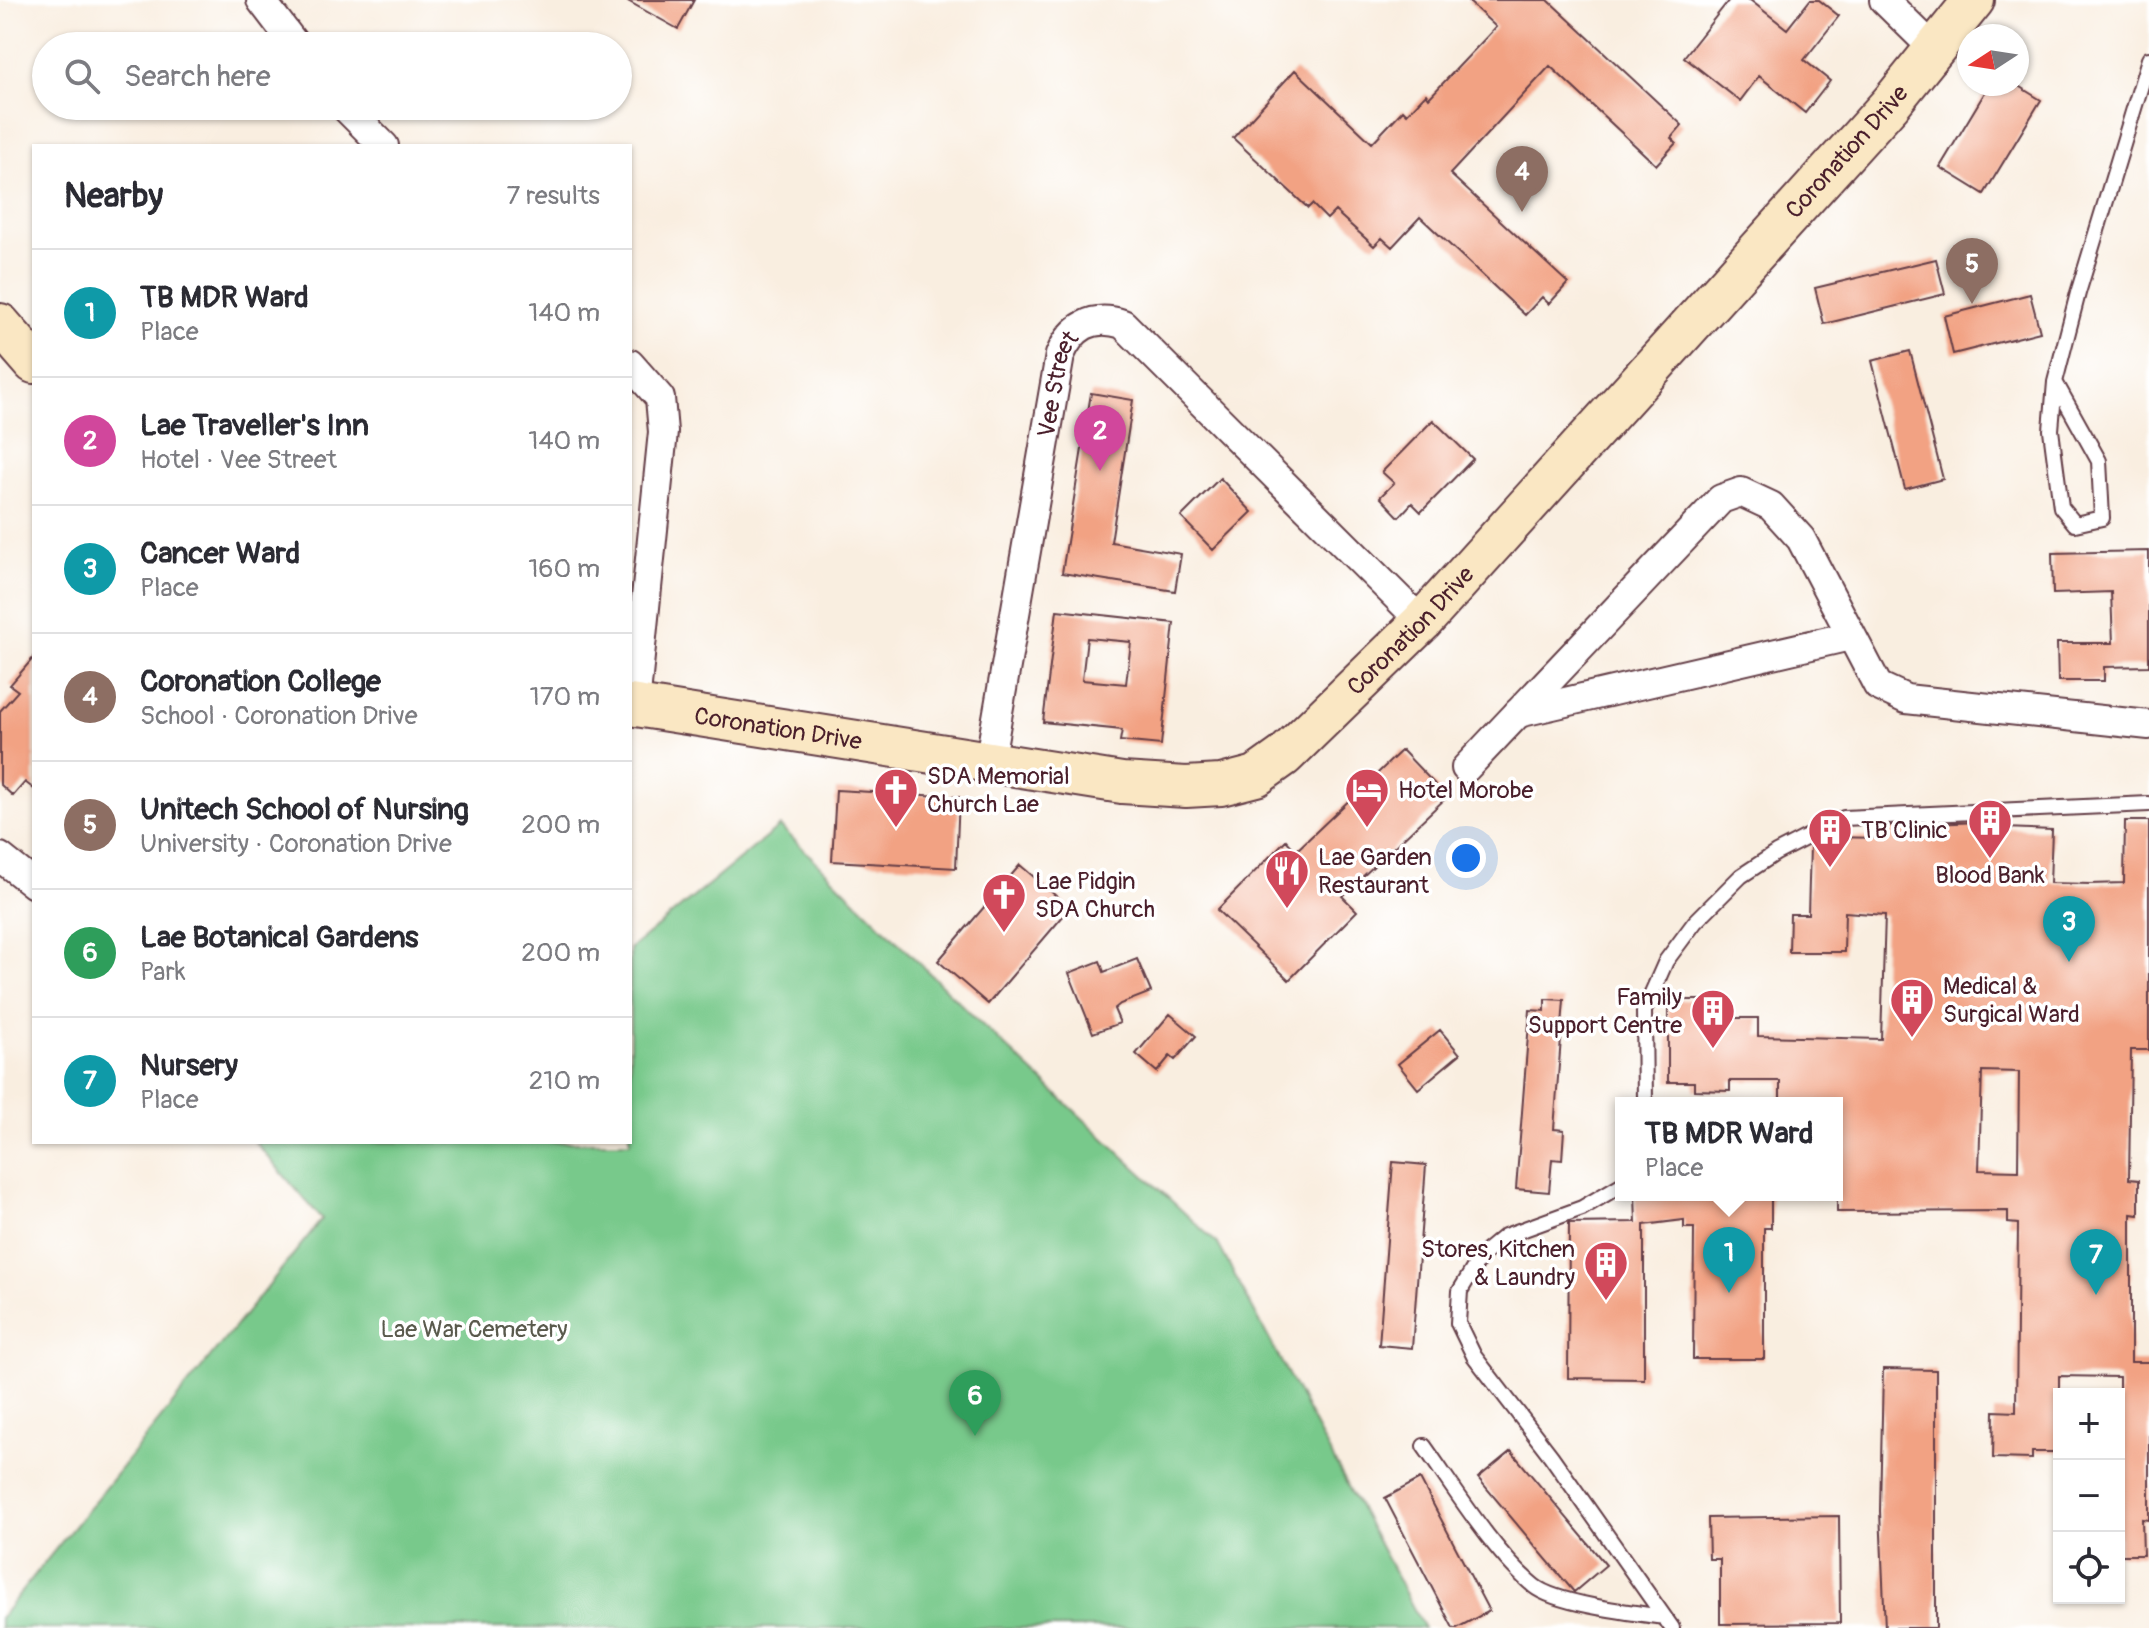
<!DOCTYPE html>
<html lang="en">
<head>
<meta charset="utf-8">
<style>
  body { margin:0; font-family:Pangolin,sans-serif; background:#f7f7f7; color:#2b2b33 }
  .controls { position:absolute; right:24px; bottom:24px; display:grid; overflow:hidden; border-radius:0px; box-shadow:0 2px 6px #0004 }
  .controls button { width:72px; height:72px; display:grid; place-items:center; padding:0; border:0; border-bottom:2px solid #e1e1e2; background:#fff; color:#2b2b33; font:40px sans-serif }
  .compass { position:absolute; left:1957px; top:24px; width:72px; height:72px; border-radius:50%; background:#fff; box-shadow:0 2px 6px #0004; rotate:258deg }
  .you { position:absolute; left:1466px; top:858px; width:28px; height:28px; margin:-20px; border:6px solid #fff; border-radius:50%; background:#1a73e8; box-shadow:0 0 0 12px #1a73e833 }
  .badge { display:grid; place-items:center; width:52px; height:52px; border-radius:50%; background:#d1495b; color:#fff; font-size:26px; font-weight:700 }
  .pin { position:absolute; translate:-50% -66px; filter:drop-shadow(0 2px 4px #0008) }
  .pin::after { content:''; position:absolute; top:42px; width:28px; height:24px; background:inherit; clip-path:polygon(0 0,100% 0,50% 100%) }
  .popup { position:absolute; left:1615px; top:1097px; width:228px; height:104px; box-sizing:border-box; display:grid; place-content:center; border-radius:0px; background:#fff; filter:drop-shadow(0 2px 6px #0005); font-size:26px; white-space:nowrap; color:#7c7c81 }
  .popup b { font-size:30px; color:#2b2b33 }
  .popup::after { content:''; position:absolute; left:50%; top:100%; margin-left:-16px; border:16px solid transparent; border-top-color:#fff }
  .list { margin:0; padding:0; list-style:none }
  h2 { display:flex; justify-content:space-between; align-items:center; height:104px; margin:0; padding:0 32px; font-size:34px }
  h2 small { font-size:26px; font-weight:400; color:#7c7c81 }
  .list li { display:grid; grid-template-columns:52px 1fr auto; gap:24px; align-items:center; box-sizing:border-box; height:128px; padding:0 32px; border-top:2px solid #e1e1e2 }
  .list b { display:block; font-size:30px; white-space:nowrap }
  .list p { margin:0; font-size:26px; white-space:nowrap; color:#7c7c81 }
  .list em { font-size:26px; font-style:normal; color:#7c7c81 }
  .icon { flex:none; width:44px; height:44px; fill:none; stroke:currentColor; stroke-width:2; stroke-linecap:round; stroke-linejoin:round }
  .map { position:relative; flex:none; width:2149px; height:1628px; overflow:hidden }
  .search { position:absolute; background:#fff; box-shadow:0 2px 6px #0004; left:32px; top:32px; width:600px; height:88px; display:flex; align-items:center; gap:20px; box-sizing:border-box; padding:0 28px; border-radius:44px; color:#7c7c81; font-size:30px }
  .panel { position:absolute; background:#fff; box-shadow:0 2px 6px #0004; left:32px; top:144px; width:600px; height:1000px; border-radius:0px }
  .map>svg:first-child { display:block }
  .green { fill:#78c98b; stroke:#61745b; stroke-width:2 }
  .building { fill:#f2a283; fill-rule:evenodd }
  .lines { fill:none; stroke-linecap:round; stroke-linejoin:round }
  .lane-casing { stroke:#643e46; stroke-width:18 }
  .street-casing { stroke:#643e46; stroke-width:32 }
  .secondary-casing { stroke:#643e46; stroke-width:44 }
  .lane { stroke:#fff; stroke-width:14 }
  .street { stroke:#fff; stroke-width:28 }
  .secondary { stroke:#fae7c3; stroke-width:40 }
  .labels { text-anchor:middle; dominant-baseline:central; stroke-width:7; stroke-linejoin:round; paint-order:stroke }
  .street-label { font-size:24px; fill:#4a1f2b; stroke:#fff }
  .poi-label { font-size:24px; fill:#4a1f2b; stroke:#fff; text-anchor:start }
  .park-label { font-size:24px; fill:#5a5a4d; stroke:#fff }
</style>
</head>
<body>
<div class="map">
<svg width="2149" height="1628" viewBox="0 0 2149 1628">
  <rect width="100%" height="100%" fill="#fff"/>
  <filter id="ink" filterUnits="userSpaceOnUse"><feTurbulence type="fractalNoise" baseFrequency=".0125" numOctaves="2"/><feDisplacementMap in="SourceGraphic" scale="16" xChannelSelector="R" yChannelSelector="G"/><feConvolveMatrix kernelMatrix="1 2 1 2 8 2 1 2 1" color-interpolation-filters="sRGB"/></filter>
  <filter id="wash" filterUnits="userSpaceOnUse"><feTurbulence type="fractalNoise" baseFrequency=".006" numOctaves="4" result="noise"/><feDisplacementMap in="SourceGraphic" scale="32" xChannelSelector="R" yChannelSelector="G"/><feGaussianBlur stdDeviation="1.8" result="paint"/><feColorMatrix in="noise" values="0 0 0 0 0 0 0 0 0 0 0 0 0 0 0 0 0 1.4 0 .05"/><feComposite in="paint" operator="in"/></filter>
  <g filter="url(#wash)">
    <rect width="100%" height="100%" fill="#f9eee0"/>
    <path class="green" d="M780,826L977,1020L1218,1244L1424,1628H0V1618L322,1219L255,1142H630V949Z"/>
    <g id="blocks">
      <path class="building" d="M626,0H694L678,29Z
        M1467,0H1548L1682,125L1671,138L1676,143L1656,165L1550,66L1450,174L1568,283L1549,304L1542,297L1525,315L1420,217L1392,247L1382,238L1374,246L1335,211L1327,219L1312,204L1308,208L1233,138L1295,70L1372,143L1403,110L1407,114L1426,94L1429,98L1496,27Z
        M1729,0H1750L1787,29L1810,0H1819L1839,16L1804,60L1830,81L1805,113L1759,76L1740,101L1684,57Z
        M1990,84H2015L2041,100L1984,194L1940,167Z
        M1936,259L1945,294L1824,324L1815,288Z
        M2030,294L2040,332L1953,354L1944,316Z
        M1910,351L1943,479L1905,489L1872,361Z
        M1091,393L1133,400L1111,542L1181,554L1175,591L1062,573Z
        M1433,420L1473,459L1421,512L1412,503L1399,517L1380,497L1394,483L1382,472Z
        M1220,478L1252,512L1213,550L1181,517Z
        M2149,551V666L2104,667V681H2058L2057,643H2113L2111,592L2053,594L2052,553Z
        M1057,610L1174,623L1161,745L1120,741L1122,730L1043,722ZM1087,638L1131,642L1126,684L1082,680Z
        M34,657V789L25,782L13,796L0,784V711L18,691L10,685Z
        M1402,750L1447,797L1342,896L1357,911L1289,980L1217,910L1286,840L1296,851Z
        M836,790L959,797L956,868L832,861Z
        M2005,821V828L2052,830L2050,883L2090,884L2124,883L2125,821H2149V1050H2131L2129,1179L2139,1180V1215L2131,1214V1362H2149V1520L2142,1519L2143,1555H2119V1377L2059,1376V1452H2032V1459L1993,1458L1994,1411L2016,1412L2018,1224L2008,1223V1211L1837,1212V1103H1780V1081H1730V1091L1694,1090V1082H1668V1000H1729V1018H1758V1036L1881,1039L1885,915L1845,912L1844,952H1789L1790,914H1808L1810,847L1829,837L1881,838V826ZM1982,1071L2019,1072L2018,1171L1979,1170Z
        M1020,865L1070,908L988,1004L938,961Z
        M1137,959L1151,992L1120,1004L1114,1009L1120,1023L1093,1033L1069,973L1100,961L1104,972Z
        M1545,999L1564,1000L1554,1129L1564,1130L1562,1160L1552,1159L1549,1192L1516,1189L1530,1010L1545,1011Z
        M1170,1014L1196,1036L1175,1060L1170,1056L1157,1072L1136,1054Z
        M1440,1030L1460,1054L1418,1089L1398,1064Z
        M1393,1162L1426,1165L1412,1348L1379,1345Z
        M1635,1195H1771V1228H1764V1359H1693L1694,1228H1684V1220L1644,1225V1379L1568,1378L1569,1223L1636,1222Z
        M1883,1369L1936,1370V1628H1885L1880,1511Z
        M1511,1451L1606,1565L1574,1592L1478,1478Z
        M1420,1479L1489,1611L1457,1628H1453L1385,1498Z
        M1839,1516L1840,1623L1720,1624V1559H1709L1708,1518Z"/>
    </g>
  </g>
  <g filter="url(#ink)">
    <use href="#blocks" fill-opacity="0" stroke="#643e46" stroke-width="2"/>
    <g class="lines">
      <g class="lane-casing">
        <path id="lane" d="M2055,382L2099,461L2102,518L2075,524L2061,507L2051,430L2055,382L2078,293L2149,59
          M1645,1103L1644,1011L1666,961L1695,922L1741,876L1776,853L1844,818L2149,804
          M1621,1185L1582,1208L1505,1236L1481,1256L1460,1291L1458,1323L1474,1356L1551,1456L1672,1628
          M1424,1446C1454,1488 1494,1553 1534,1586C1556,1604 1634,1613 1664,1617"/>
      </g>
      <g class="street-casing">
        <g id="street">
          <path d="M261,0L296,46"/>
          <path d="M1884,0L1935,50"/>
          <path d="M344,106L384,146"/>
          <path d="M630,364L660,398L663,432L635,705"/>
          <path d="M1518,713L1850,636"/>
          <path id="s1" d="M989,764L1060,355C1072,327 1092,314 1123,324L1422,622"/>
          <path d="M1466,768L1721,499L1741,492L1771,506L1801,539L1878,686L1906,699L2149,725"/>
          <path d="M0,857L34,884"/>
        </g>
      </g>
      <g class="secondary-casing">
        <g id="secondary">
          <path d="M0,324L34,363"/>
          <path id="s2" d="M630,705L1122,783L1186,787L1221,785L1256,776L1284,756L1422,622L1891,103L1974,0"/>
        </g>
      </g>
      <use href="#lane" class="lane"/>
      <use href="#street" class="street"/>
      <use href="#secondary" class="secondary"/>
    </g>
  </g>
  <defs>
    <g id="church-pin" transform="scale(2.3)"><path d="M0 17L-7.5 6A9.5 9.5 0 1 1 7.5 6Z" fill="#d1495b" stroke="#fff"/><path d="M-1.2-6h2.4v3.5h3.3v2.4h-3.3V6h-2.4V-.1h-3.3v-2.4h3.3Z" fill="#fff"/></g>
    <g id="hotel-pin" transform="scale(2.3)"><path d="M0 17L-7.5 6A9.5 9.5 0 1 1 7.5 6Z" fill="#d1495b" stroke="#fff"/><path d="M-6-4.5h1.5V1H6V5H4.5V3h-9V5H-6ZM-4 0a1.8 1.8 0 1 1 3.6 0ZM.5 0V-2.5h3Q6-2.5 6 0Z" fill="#fff"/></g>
    <g id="building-pin" transform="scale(2.3)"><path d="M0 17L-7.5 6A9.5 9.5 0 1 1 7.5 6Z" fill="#d1495b" stroke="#fff"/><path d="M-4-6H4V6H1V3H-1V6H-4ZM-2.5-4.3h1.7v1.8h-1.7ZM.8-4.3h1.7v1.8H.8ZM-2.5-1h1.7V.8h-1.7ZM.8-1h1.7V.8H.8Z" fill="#fff"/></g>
    <g id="restaurant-pin" transform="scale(2.3)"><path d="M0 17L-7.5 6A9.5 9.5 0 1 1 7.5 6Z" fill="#d1495b" stroke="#fff"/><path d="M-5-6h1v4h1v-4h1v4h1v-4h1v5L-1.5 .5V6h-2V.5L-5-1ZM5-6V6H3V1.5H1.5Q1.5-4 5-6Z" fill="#fff"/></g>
  </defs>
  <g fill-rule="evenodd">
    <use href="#church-pin" x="896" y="790"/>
    <use href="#hotel-pin" x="1367" y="790"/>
    <use href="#building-pin" x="1990" y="821"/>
    <use href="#building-pin" x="1830" y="830"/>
    <use href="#restaurant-pin" x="1287" y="871"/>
    <use href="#church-pin" x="1004" y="895"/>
    <use href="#building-pin" x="1912" y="1000"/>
    <use href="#building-pin" x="1713" y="1011"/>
    <use href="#building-pin" x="1606" y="1263"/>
  </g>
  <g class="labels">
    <g class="street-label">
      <text stroke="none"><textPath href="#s2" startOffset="1494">Coronation Drive</textPath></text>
      <text stroke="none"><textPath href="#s1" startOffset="386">Vee Street</textPath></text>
      <text stroke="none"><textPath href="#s2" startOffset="846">Coronation Drive</textPath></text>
      <text stroke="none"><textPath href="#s2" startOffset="150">Coronation Drive</textPath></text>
    </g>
    <g class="poi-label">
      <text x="927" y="776">SDA Memorial<tspan x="927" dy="28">Church Lae</tspan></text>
      <text x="1398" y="790">Hotel Morobe</text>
      <text x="1861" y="830">TB Clinic</text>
      <text x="1318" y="857">Lae Garden<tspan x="1318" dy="28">Restaurant</tspan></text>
      <text x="1990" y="875" text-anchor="middle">Blood Bank</text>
      <text x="1035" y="881">Lae Pidgin<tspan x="1035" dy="28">SDA Church</tspan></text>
      <text x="1943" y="986">Medical &amp;<tspan x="1943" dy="28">Surgical Ward</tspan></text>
      <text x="1682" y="997" text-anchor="end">Family<tspan x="1682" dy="28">Support Centre</tspan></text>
      <text x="1575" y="1249" text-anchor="end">Stores, Kitchen<tspan x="1575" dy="28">&amp; Laundry</tspan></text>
    </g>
    <g class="park-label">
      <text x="474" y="1329">Lae War Cemetery</text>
    </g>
  </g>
</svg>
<div class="controls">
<button>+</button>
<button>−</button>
<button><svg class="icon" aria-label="locate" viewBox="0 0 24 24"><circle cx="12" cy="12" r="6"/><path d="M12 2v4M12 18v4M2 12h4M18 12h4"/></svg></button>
</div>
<svg class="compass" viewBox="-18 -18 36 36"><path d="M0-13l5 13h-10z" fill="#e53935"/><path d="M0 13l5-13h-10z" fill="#7c7c81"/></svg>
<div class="you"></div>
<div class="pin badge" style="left:1729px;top:1293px;background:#0f9aa8">1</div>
<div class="popup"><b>TB MDR Ward</b>Place</div>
<div class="pin badge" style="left:1100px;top:471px;background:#d1479c">2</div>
<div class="pin badge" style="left:2069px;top:962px;background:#0f9aa8">3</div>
<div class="pin badge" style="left:1522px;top:212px;background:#8d6e63">4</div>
<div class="pin badge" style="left:1972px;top:304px;background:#8d6e63">5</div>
<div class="pin badge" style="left:975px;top:1436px;background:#2e9e5b">6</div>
<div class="pin badge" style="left:2096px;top:1295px;background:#0f9aa8">7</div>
<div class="search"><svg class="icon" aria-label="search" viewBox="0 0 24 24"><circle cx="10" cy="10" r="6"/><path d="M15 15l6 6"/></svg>Search here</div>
<section class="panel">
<h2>Nearby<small>7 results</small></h2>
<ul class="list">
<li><span class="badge" style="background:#0f9aa8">1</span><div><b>TB MDR Ward</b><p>Place</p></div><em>140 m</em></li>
<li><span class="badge" style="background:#d1479c">2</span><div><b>Lae Traveller's Inn</b><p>Hotel · Vee Street</p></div><em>140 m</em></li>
<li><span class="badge" style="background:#0f9aa8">3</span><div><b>Cancer Ward</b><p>Place</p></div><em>160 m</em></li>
<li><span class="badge" style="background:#8d6e63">4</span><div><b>Coronation College</b><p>School · Coronation Drive</p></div><em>170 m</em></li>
<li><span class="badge" style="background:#8d6e63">5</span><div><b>Unitech School of Nursing</b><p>University · Coronation Drive</p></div><em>200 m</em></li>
<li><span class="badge" style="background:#2e9e5b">6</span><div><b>Lae Botanical Gardens</b><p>Park</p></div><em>200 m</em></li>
<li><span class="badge" style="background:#0f9aa8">7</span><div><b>Nursery</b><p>Place</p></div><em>210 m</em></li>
</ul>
</section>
</div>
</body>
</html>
